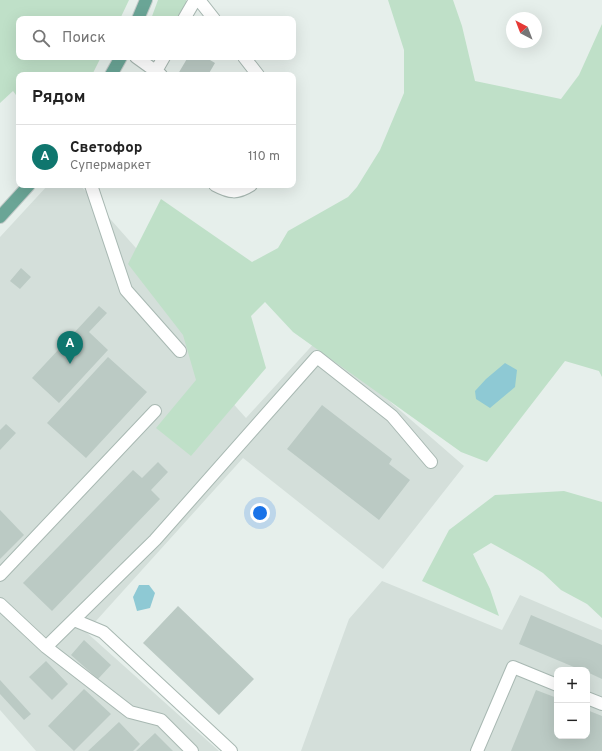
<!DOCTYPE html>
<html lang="ru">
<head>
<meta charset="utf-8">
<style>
  body { margin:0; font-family:Overpass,sans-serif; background:#f6f6f6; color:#222 }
  .controls { position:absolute; right:12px; bottom:12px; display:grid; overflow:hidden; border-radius:8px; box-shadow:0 4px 16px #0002 }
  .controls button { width:36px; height:36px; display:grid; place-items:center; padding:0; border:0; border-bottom:1px solid #e0e0e0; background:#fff; color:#222; font:20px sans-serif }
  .compass { position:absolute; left:506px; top:12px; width:36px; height:36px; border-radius:50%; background:#fff; box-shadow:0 4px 16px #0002; rotate:318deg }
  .you { position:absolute; left:260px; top:513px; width:14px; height:14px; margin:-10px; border:3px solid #fff; border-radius:50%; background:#1a73e8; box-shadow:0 0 0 6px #1a73e833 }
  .badge { display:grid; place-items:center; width:26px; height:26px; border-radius:50%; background:#0f766e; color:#fff; font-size:13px; font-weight:700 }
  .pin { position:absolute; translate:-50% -33px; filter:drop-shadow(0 1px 2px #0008) }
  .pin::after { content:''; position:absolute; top:21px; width:14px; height:12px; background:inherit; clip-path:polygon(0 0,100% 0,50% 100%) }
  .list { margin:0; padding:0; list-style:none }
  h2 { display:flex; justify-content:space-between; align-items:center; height:52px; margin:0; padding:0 16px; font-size:17px }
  h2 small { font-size:13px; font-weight:400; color:#767676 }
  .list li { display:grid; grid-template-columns:26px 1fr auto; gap:12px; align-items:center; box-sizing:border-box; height:64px; padding:0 16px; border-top:1px solid #e0e0e0 }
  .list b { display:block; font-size:15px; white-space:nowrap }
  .list p { margin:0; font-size:13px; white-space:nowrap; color:#767676 }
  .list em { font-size:13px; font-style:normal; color:#767676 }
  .icon { flex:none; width:22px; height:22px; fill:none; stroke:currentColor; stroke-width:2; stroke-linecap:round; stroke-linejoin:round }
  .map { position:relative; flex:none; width:602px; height:751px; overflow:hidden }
  .search { position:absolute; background:#fff; box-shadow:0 4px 16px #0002; left:16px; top:16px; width:280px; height:44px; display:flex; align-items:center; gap:10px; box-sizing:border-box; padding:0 14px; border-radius:8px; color:#767676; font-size:15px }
  .panel { position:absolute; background:#fff; box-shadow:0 4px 16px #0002; left:16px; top:72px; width:280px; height:116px; border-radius:8px }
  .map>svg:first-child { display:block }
  .built { fill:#d4dfda; fill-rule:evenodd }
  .green { fill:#bfe0c8 }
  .water { fill:#8ec9d4 }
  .building { fill:#bbcac4 }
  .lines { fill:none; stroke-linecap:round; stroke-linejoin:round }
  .minor-casing { stroke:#a8b8b2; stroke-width:14 }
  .major-casing { stroke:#c2cac8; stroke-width:14 }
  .minor { stroke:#fff; stroke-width:12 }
  .major { stroke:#6aa596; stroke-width:12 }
</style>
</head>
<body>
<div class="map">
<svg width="602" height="751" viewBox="0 0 602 751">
  <rect width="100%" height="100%" fill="#e6efeb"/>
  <path class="built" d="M48,185H80L215,337L193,359L246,418L318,339L464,466L383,569L243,458L86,632L219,751H36L0,710V237Z
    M382,581L502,630L520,595L602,630V751H301L349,619ZM557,670H587V736H557Z"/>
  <path class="green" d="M0,0H129L120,19H19V57H101L92,75H19V99L13,91L0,103Z
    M158,0H186V4L179,19H151Z
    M388,0H453L462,26L475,81L561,99L579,75L602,24V377L599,371L565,361L487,462L461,452L293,332L265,302L251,316L266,368L191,456L156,428L196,380L183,335L128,264L161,199L252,262L278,248L288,231L348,197L357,187L380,150L404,93V50Z
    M564,491L602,502V618L587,604L561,590L543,573L520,559L491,543L473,554L490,589L499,616L422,581L449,530L495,495Z"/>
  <path class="water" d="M505,363L517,370L515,387L490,408L476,399L475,391L486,379Z
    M139,585H149L155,593L150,608L137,611L133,597Z"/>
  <path class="building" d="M188,57H205L215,63L208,75H180L178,74Z
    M21,268L31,277L20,289L10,281Z
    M99,306L107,313L89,332L108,350L59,403L32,378Z
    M108,357L147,392L86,458L47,423Z
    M322,405L392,459L389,464L410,480L379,520L287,449Z
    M6,424L16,433L0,450V430Z
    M158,462L168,472L151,490L160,499L52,611L23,583L133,470L142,478Z
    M0,510L24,535L0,559Z
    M178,606L254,679L219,715L143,643Z
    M531,615L602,645V679L587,672V670H581L519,644Z
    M84,640L111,665L98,679L71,655Z
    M46,661L68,684L52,700L29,677Z
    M0,680L31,714L24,720L0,694Z
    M84,689L111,714L74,751L48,726Z
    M536,690L557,698V736H587V710L602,716V751H511Z
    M119,722L140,744L133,751H88Z
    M155,733L173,751H136Z"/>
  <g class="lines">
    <g class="minor-casing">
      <path id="minor" d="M199,0L214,19
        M184,19L195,0
        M136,57L161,75
        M244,57L258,75
        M157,75L156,71L164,57
        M91,185L126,290L180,351
        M215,185C230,193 237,194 251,185
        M0,575L155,411
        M0,604L46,647L130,712L161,720L192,751
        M74,620L103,632L231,751
        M46,647L155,540L317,357L392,416L431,462
        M587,698L602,704
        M477,751L513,667L557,685"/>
    </g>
    <g class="major-casing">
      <path id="major" d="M138,19L146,0
        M111,75L121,57
        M0,217L29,185"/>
    </g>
    <use href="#minor" class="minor"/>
    <use href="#major" class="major"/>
  </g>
</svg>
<div class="controls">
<button>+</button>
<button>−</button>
</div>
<svg class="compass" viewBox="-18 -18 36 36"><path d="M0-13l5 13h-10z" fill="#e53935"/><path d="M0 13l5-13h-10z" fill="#767676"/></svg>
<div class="you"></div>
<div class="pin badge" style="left:70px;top:364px">A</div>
<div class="search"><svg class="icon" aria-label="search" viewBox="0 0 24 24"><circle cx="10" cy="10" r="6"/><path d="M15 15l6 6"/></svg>Поиск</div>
<section class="panel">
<h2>Рядом<small></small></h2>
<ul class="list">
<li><span class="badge">A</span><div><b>Светофор</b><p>Супермаркет</p></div><em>110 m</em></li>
</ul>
</section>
</div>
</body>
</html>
